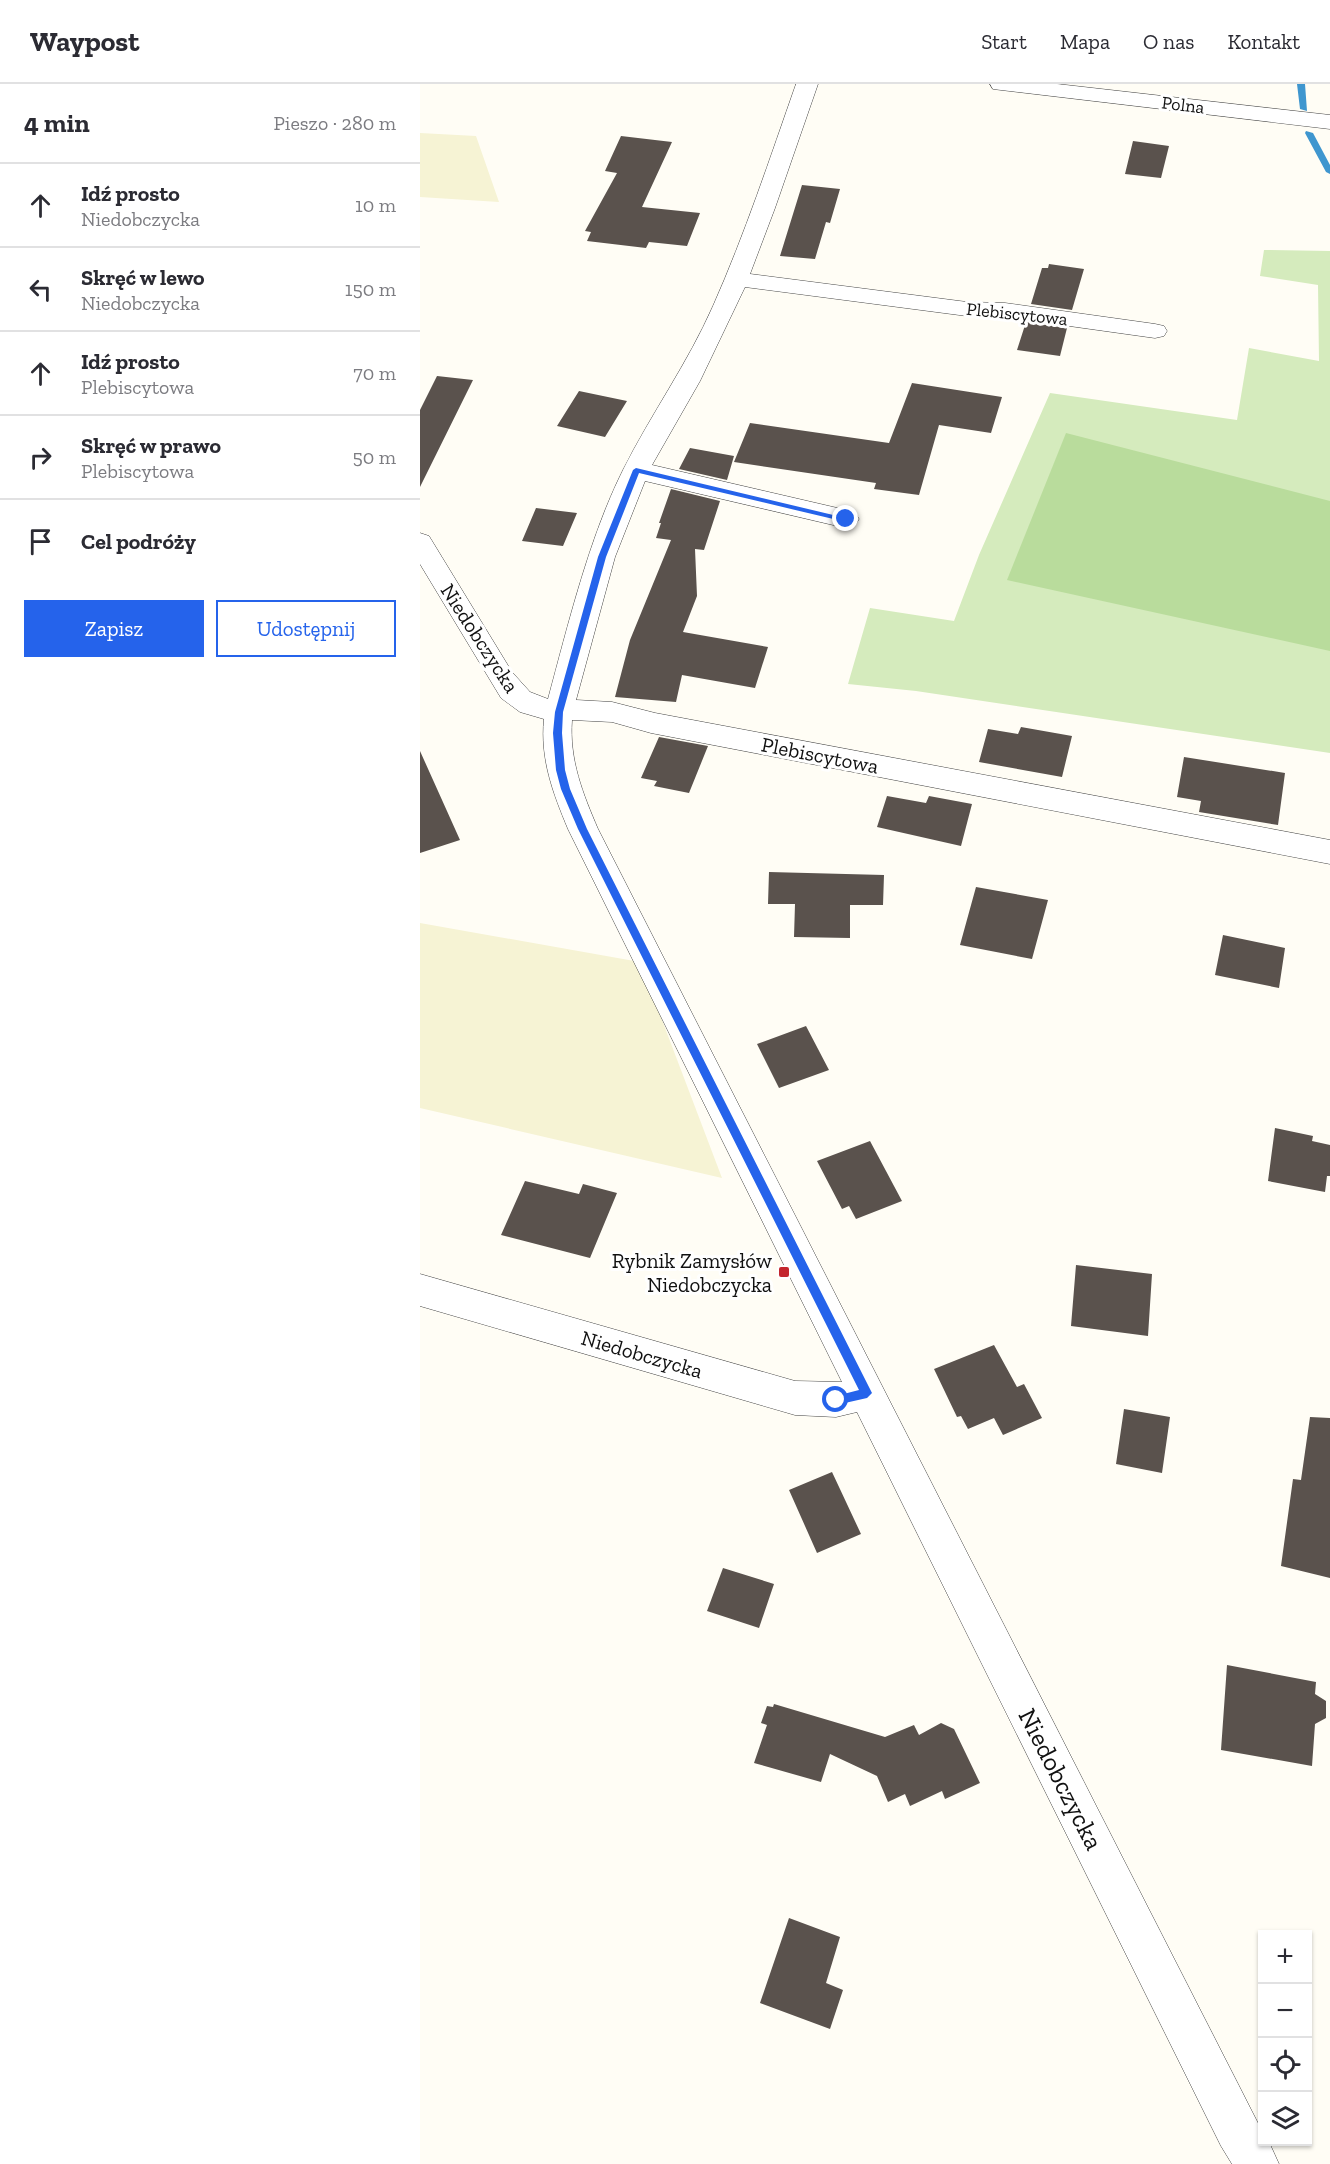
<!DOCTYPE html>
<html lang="pl">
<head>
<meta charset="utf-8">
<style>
  body { margin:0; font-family:"Zilla Slab",serif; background:#f7f7f7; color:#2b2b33 }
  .controls { position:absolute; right:18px; bottom:18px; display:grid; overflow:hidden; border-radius:0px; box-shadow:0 2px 4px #0004 }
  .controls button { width:54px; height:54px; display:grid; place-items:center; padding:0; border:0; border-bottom:2px solid #e1e1e2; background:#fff; color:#2b2b33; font:30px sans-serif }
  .stop { position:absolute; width:18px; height:18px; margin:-14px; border:4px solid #2563eb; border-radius:50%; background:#fff }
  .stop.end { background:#2563eb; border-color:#fff; box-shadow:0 2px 6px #0008 }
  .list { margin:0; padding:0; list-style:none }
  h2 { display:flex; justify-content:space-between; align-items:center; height:78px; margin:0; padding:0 24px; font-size:26px }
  h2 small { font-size:20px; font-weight:400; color:#7c7c81 }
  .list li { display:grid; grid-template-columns:39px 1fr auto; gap:18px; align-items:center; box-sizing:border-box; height:84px; padding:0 24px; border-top:2px solid #e1e1e2 }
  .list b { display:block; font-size:22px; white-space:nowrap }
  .list p { margin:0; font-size:20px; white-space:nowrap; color:#7c7c81 }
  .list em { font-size:20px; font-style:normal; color:#7c7c81 }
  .actions { display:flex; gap:12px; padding:18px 24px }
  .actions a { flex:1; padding:14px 0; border:2px solid #2563eb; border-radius:0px; text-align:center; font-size:21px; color:#2563eb }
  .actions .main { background:#2563eb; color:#fff }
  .icon { flex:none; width:33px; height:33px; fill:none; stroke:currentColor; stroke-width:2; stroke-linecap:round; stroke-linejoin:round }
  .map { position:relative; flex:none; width:910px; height:2080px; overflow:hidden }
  header { display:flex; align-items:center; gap:36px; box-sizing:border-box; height:84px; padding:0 30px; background:#fff; border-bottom:2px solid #e1e1e2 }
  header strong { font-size:28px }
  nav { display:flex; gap:33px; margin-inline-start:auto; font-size:21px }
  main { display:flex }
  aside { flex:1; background:#fff }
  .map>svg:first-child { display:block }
  .farmland { fill:#f6f3d4 }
  .green { fill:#d5ebbd }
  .forest { fill:#b9dc9c }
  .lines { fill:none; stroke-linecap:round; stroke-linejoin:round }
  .stream { fill:#3f96cf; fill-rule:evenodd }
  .building { fill:#5a524d }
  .minor-casing { stroke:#444; stroke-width:1 }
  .minor { fill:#fff; fill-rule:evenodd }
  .route { fill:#2563eb }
  .poi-dot { fill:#c4262e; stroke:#fff; stroke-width:2 }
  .labels { text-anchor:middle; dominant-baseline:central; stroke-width:6; stroke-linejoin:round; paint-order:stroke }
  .far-street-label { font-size:18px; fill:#111; stroke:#fff }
  .street-label { font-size:21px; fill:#111; stroke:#fff }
  .poi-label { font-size:21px; fill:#111; stroke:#fff; text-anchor:end }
  .near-street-label { font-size:26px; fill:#111; stroke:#fff }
</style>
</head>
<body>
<header>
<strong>Waypost</strong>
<nav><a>Start</a><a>Mapa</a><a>O nas</a><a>Kontakt</a></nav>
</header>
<main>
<aside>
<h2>4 min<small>Pieszo · 280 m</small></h2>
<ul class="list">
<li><svg class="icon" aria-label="ahead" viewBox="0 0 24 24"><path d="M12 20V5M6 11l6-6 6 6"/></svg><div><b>Idź prosto</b><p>Niedobczycka</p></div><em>10 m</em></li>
<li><svg class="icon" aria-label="left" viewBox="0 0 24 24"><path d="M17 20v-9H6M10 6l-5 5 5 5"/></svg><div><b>Skręć w lewo</b><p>Niedobczycka</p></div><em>150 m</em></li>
<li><svg class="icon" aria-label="ahead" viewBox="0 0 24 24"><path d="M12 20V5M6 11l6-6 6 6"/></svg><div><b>Idź prosto</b><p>Plebiscytowa</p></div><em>70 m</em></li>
<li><svg class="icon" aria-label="right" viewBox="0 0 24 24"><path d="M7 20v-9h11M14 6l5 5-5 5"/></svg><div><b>Skręć w prawo</b><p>Plebiscytowa</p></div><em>50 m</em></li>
<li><svg class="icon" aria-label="arrive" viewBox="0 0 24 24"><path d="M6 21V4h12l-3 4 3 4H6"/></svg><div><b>Cel podróży</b></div></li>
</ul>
<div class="actions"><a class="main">Zapisz</a><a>Udostępnij</a></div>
</aside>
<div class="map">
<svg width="910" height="2080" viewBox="0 0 910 2080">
  <rect width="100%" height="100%" fill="#fffdf5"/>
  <path class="farmland" d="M0,49L56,52L79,118L0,113Z
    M0,839L220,878L302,1094L0,1024Z"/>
  <path class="green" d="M844,166L910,167V669L496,607L428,600L450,524L534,537L559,471L630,309L817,336L829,264L899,277L898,201L840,192Z"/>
  <path class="forest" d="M646,349L910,417V567L587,496Z"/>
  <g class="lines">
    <path class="stream" d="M877,0H885L887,27L880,25Z
      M886,47L893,49L910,81V90L906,88L885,49Z"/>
  </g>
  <path class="building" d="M201,52L252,58L222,123L280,129L267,162L229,158L226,164L167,157L171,148L165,147L197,89L185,87Z
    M713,57L749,62L741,94L705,90Z
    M382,101L420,105L410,139L406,138L395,175L360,172Z
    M629,180L664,185L652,226L611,220L622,184H628Z
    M606,238L647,244L640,272L597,266Z
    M17,292L53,296L0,403V326Z
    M492,299L582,313L571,349L519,341L499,411L454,405L456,399L314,378L330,339L469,359Z
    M159,307L207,317L185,353L137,342Z
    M270,364L314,372L307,396L259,385Z
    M251,405L300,417L284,466L275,465L277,512L263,548L348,563L335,604L262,591L256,618L195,613L210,556L251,456L236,454L241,439H239Z
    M116,424L157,429L143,462L102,457Z
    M601,643L652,652L642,693L559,678L568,645L598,650Z
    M239,653L288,662L269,709L234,702L237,697L221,694Z
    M0,667L40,756L0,769Z
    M764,673L865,689L858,741L779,728L781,717L757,713Z
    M467,712L506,719L509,712L552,720L541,762L457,743Z
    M349,788L464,791L463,821H430V854L374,853L375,820H348Z
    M556,803L628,816L612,875L540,861Z
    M803,851L865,864L859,904L795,891Z
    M386,942L409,986L359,1004L337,960Z
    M855,1044L893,1052L892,1057L910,1061V1092H907L905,1108L848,1097Z
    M450,1057L482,1117L436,1135L429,1122L422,1125L397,1077Z
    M105,1097L159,1110L163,1100L197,1109L170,1174L81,1151Z
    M656,1181L732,1190L728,1252L651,1242Z
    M574,1261L597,1303L604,1300L622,1334L583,1351L574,1334L548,1345L541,1332L537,1333L514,1285Z
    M704,1325L750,1333L742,1389L696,1380Z
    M890,1333L910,1334V1494L861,1482L873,1395L881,1396Z
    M412,1388L441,1450L397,1469L369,1406Z
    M303,1484L354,1500L339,1544L287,1527Z
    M807,1581L896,1598L895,1610L906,1617V1634L895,1640L892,1682L801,1666Z
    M354,1620L465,1653L494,1641L499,1651L521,1639L534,1645L560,1699L525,1715L522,1707L490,1722L485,1710L468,1718L457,1692L410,1670L401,1698L334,1679L347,1641L341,1639L347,1622L353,1623Z
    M369,1834L420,1853L406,1899L423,1906L410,1945L340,1919Z"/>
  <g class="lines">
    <g class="minor-casing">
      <path id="minor" d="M376,0H398L355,124L330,190L547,218L585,219L735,240L744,242L747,247L744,252L735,254L585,233L547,232L325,203L280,297L232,381L426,426L435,429L439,435L435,441L426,444L225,397L195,473L156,616L192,618L235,629L910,756V780L231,649L192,638L152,636C149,676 163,710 178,745L842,2047V2058H849L859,2080H812L801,2062L437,1328L416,1333L375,1331L0,1222V1190L375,1297L422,1298L148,745C133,709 120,675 124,635L100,628L81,614L0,480V449L9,452L92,588L110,608L128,615C148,541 169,454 203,386C231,330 268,279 293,222C325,150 350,74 376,0Z
        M570,0H637L910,31V45L581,6L573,5Z"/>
    </g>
    <use href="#minor" class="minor"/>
  </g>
  <path class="route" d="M216,384L430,435L426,438L219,389L186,473L143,628L142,649L145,686L150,705L167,745L452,1309L447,1314L416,1321L410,1316L412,1313L439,1306L158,745L141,705L136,686L133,649L135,628L178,473L213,386Z"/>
  <rect class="poi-dot" x="358" y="1182" width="12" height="12" rx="3"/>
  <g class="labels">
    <g class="far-street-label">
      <text transform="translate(763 21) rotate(7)">Polna</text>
      <text transform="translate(597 230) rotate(6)">Plebiscytowa</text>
    </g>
    <g class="street-label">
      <text transform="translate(60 554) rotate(57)">Niedobczycka</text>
      <text transform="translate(400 671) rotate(11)">Plebiscytowa</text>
      <text transform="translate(222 1270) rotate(16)">Niedobczycka</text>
    </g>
    <g class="poi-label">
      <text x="352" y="1176">Rybnik Zamysłów<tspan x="352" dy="24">Niedobczycka</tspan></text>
    </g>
    <g class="near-street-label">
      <text transform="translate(641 1695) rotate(63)">Niedobczycka</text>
    </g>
  </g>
</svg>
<div class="controls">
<button>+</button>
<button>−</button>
<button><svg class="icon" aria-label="locate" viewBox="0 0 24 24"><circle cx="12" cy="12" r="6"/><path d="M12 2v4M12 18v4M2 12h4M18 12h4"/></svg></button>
<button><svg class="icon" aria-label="layers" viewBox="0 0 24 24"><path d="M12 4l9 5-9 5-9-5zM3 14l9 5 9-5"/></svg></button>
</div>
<div class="stop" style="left:416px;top:1316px"></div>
<div class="stop end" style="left:426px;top:435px"></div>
</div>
</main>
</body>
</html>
